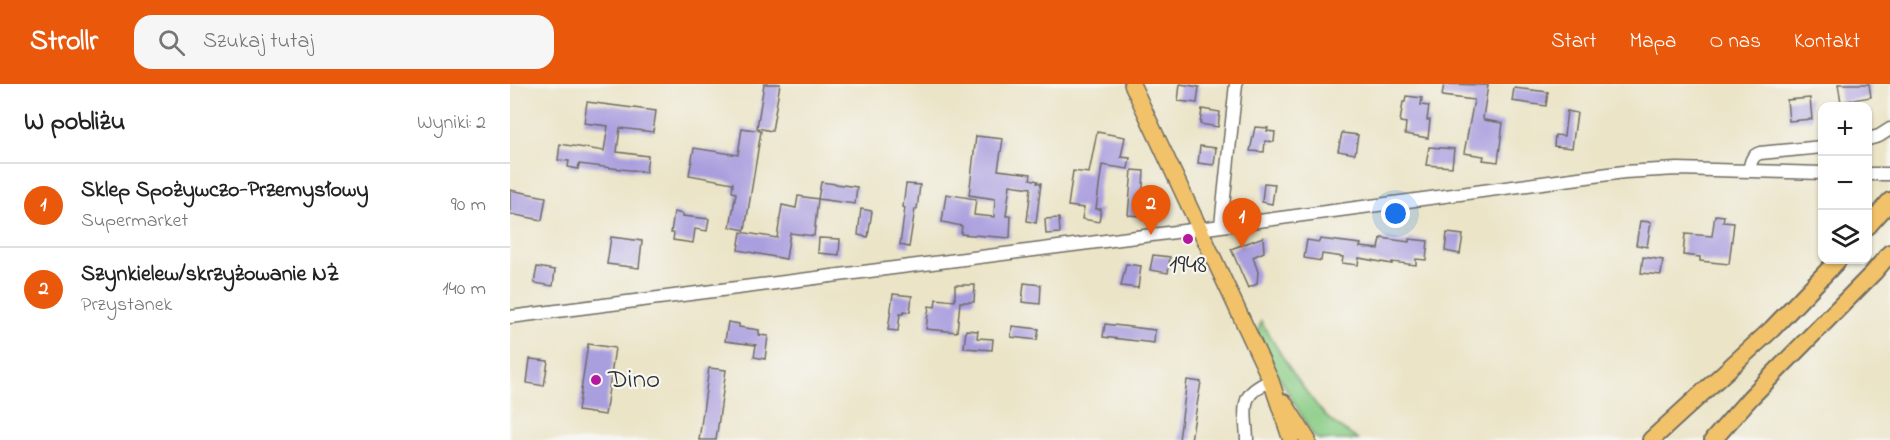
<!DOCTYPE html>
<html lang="pl">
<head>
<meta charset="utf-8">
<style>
  body { margin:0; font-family:"Indie Flower",sans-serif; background:#f6f6f6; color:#222 }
  .controls { position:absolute; right:18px; top:18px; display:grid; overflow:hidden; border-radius:12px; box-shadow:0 2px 4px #0004 }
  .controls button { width:54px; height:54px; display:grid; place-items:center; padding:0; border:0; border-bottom:2px solid #e0e0e0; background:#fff; color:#222; font:30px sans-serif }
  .you { position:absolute; left:886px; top:130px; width:21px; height:21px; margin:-15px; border:4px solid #fff; border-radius:50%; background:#1a73e8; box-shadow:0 0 0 9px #1a73e833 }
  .badge { display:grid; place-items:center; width:39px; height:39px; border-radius:50%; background:#ea580c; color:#fff; font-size:20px; font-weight:700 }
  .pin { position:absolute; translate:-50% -50px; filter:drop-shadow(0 2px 3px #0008) }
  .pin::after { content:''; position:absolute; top:32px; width:21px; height:18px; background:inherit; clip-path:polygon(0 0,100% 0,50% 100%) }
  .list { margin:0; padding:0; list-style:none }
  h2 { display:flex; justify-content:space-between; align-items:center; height:78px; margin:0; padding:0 24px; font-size:26px }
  h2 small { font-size:20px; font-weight:400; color:#767676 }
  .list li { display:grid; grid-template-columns:39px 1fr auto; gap:18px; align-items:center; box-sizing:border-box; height:84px; padding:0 24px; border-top:2px solid #e0e0e0 }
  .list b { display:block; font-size:22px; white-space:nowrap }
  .list p { margin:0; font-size:20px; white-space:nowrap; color:#767676 }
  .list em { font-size:20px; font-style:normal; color:#767676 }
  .icon { flex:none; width:33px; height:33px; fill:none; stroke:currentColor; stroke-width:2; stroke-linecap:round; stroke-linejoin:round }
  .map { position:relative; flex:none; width:1380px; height:356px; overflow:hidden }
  header { display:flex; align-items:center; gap:36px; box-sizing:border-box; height:84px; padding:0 30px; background:#ea580c; color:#fff }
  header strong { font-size:28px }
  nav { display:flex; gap:33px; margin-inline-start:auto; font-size:21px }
  .search { width:420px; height:54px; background:#f6f6f6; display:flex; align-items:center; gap:15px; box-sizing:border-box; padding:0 21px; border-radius:18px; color:#767676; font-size:22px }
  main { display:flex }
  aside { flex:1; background:#fff }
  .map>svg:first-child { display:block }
  .green { fill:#89cc85; stroke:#5a7c58; stroke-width:1.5 }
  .building { fill:#aa9fde }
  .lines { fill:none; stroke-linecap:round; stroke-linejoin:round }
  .minor-casing { stroke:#6e6c62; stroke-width:15 }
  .major-casing { stroke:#6e6c62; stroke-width:18 }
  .highway-casing { stroke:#6e6c62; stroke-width:20 }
  .minor { stroke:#fff; stroke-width:12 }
  .major { stroke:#f2c26a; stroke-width:15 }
  .highway { stroke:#f2c26a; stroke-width:16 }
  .poi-dot { fill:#b5179e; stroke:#f6f6f2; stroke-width:2 }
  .labels { text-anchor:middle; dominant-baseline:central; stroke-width:4.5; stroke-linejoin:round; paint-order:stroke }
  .poi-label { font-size:27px; fill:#2b2b2b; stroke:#f6f6f2 }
</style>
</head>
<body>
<header>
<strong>Strollr</strong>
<div class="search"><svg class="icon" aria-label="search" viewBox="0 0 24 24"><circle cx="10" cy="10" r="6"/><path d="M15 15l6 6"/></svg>Szukaj tutaj</div>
<nav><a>Start</a><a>Mapa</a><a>O nas</a><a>Kontakt</a></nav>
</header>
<main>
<aside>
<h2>W pobliżu<small>Wyniki: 2</small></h2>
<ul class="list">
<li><span class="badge">1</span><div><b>Sklep Spożywczo-Przemysłowy</b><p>Supermarket</p></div><em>90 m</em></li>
<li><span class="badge">2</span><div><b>Szynkielew/skrzyżowanie NŻ</b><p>Przystanek</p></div><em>140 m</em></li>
</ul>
</aside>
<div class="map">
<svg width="1380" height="356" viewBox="0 0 1380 356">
  <rect width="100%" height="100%" fill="#f6f6f2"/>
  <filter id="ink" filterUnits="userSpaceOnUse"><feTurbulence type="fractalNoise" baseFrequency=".0167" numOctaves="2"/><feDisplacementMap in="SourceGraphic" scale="12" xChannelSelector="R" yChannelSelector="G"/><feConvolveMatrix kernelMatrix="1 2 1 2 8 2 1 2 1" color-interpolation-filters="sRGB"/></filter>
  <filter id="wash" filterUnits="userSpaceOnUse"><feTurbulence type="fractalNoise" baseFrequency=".008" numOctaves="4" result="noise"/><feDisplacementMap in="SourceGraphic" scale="24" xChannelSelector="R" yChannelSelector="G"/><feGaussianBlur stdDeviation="1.35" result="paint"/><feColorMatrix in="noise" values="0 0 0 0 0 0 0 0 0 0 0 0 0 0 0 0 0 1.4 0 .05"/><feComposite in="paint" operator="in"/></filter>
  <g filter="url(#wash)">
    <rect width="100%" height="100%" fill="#ebe4c7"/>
    <path class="green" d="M751,237C770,269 790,303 815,331C824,341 837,348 849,356H810L804,353L771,296L747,250Z"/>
    <g id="blocks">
      <path class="building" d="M254,0H270L262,47L247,44Z
        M670,0L689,3L687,19L668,17Z
        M934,0L978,1L973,34L974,36L993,39L988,78L973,76L974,72L954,69L964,16L932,12Z
        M1328,0H1359L1361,13L1331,18Z
        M1004,4L1038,8L1036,22L1002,17Z
        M896,12L912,14L911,21L919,22L917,36H920L918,54L895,50L896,39L890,38L893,18H895Z
        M1300,14L1302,35L1279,37L1277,16Z
        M77,18L146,27L143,48L110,44L107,68L138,72L136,88L69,80L68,85L58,83L59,77L48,76L50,60L94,67L98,42L74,39Z
        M692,25L710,28L708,43L690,40Z
        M1057,27L1067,29L1062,64L1044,62L1045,51L1054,52Z
        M745,43L758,44L757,47L765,48L764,58L755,57L754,68L740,67Z
        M232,44L251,47L235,146L220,143L226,109L222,108L223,99L179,91L184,64L228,71Z
        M587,48L615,53L611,73L620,74L618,85L592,81L586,125H591L589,138L572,135L574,124L558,122L563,87L579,89Z
        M832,49L848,51L845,70L828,67Z
        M466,52L493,55L488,86L521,90L520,95L528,97L527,99H531L526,139L517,137L521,104L500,101L496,132H501L500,154L451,150L452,142L432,138L436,110L466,115L464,131L484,133L485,115L459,111Z
        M690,62L706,64L704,81L688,79Z
        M919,63L944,65L942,83L916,81Z
        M622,86L634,87L631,132L618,131Z
        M311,98L347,103L345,120L308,115Z
        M754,99L765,100L762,120L752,118Z
        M396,100L410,101L407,125H405L399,163L390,161L395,124L393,123Z
        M0,106L36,113L32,136L0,130Z
        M288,112L308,115L304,152L280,149L276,175L228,166L231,148L267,154L272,121L286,124Z
        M351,125L362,127L358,153L348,151Z
        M164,128L173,130V132L199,135L197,147L185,145L183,159L163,156L164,149H161Z
        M1205,131L1214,132L1213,138L1224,139L1219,180L1190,177V173L1173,171L1175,150L1202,152Z
        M549,134L550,149L536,150L535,135Z
        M1130,137L1141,138L1137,163L1126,161Z
        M937,149L953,151L950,170L935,167Z
        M101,153L132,157L129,184L97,180Z
        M753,153L754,168L743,173L748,188L747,200L738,204L721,165Z
        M309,154L330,155L329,171L308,169Z
        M871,154L899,158V155L918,157L916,176L906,175V181L882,178V180L849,174L848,181L832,179L833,173L812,170L811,177L794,174L797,156L809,158L810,155L851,160L850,163L869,165Z
        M643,171L660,173L658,189L640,186Z
        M1133,173L1153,176L1151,191L1131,189Z
        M616,180L631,182L628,204L611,202Z
        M27,183L45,186L43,202L24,199Z
        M514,199L531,201L530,220L512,218Z
        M445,201H465L464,218H450L447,248L416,245L419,222L425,223L426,215L445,217Z
        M383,210L402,212L400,228L394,227L393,230H390L388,247L378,246Z
        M218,238L229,240V243L249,246V251L258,252L255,275L244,273L246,261L215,257Z
        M595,240L645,246L644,259L593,253Z
        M502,242L529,245L527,256L501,253Z
        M456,246L468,247L467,254L483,255L482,266L454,264Z
        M78,260L105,264L95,331L68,327Z
        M20,275L38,277L34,302L17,299Z
        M199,284L216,286L206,356H189Z
        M677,296L691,298L681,356H669Z"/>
    </g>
  </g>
  <g filter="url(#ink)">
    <use href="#blocks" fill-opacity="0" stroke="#6e6c62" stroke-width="1.5"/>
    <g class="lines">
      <g class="minor-casing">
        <path id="minor" d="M1358,55L1369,52L1380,45
          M1239,87C1241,78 1241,72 1250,69L1312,63
          M1358,90H1380
          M711,141L726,0
          M0,233L689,145L1114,88L1167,85L1312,89
          M737,356C736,325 727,310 761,297"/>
      </g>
      <g class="major-casing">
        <path id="major" d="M622,0L761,297L781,356
          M774,318L798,356"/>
      </g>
      <g class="highway-casing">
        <path id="highway" d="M1358,142L1380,117
          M1141,356L1262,245L1328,176
          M1203,356L1240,314L1364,188L1380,169"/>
      </g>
      <use href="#minor" class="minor"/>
      <use href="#major" class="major"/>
      <use href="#highway" class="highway"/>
    </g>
  </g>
  <g class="poi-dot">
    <circle cx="678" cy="155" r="6"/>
    <circle cx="86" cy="296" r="6"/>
  </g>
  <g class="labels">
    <g class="poi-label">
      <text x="678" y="181">1948</text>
      <text x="98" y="296" text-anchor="start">Dino</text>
    </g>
  </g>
</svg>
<div class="controls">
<button>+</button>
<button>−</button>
<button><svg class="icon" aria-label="layers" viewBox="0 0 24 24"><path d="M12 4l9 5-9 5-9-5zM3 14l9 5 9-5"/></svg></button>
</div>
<div class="you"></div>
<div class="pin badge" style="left:732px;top:164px">1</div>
<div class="pin badge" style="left:641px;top:151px">2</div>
</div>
</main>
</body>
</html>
